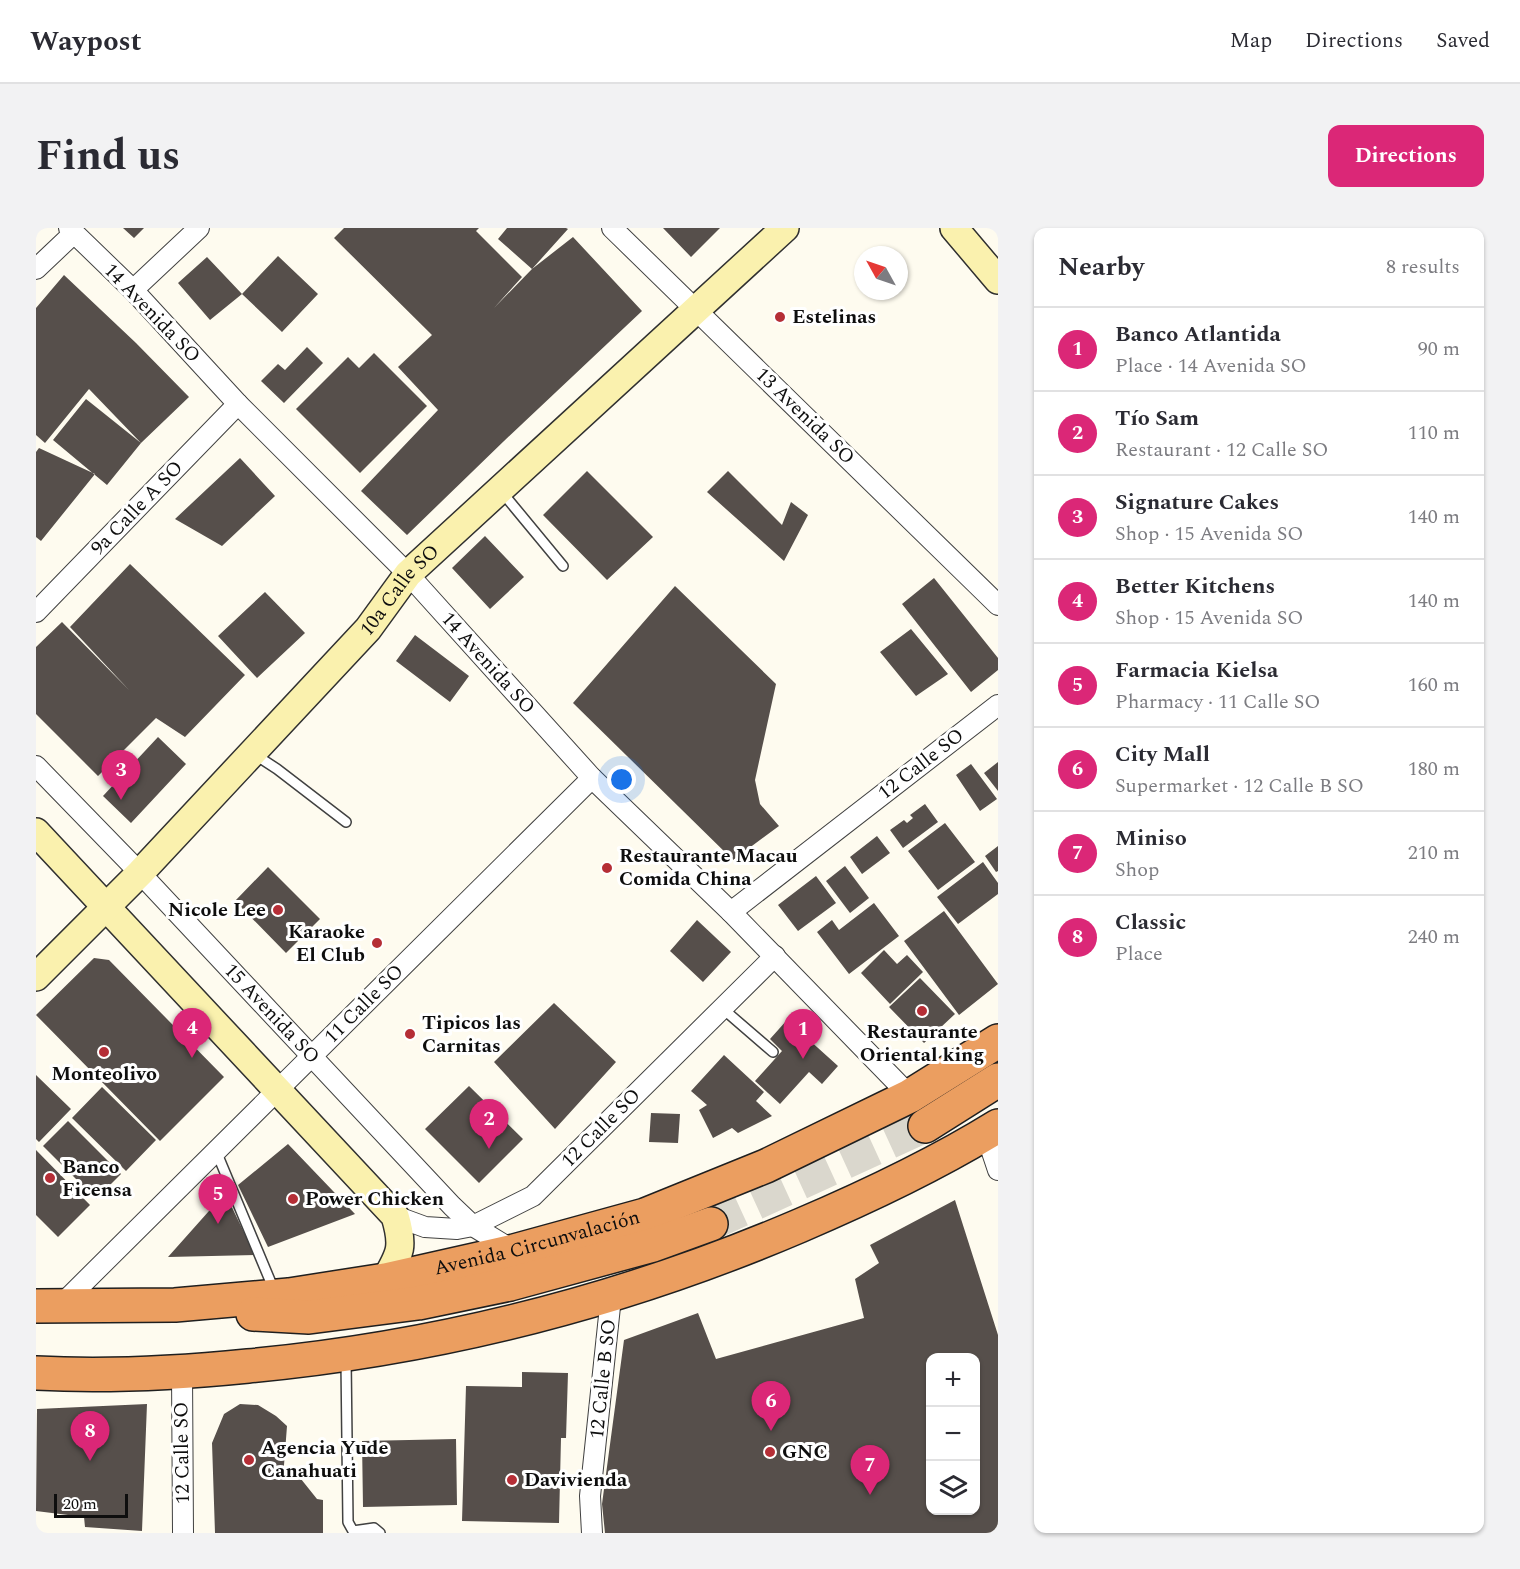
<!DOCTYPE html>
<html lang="en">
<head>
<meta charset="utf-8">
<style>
  body { margin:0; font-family:Spectral,serif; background:#f2f2f3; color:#2b2b33 }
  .controls { position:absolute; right:18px; bottom:18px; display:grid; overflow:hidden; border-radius:12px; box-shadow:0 2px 4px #0004 }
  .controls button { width:54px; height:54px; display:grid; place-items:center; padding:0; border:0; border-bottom:2px solid #e1e1e2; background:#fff; color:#2b2b33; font:30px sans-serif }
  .compass { position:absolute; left:818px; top:18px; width:54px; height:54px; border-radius:50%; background:#fff; box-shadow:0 2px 4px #0004; rotate:310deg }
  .scale { position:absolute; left:18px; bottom:15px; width:74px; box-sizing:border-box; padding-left:6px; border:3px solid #0e0e0e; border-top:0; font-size:16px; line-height:21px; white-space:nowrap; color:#0e0e0e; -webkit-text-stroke:4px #fff; paint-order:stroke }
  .you { position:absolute; left:586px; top:552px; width:21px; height:21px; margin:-15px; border:4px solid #fff; border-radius:50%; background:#1a73e8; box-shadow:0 0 0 9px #1a73e833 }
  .badge { display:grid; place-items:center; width:39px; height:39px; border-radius:50%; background:#db2777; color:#fff; font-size:20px; font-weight:700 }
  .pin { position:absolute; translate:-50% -50px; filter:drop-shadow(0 2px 3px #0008) }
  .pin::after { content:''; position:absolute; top:32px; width:21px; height:18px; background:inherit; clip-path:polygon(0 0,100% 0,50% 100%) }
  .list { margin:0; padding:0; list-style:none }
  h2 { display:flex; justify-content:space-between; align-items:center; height:78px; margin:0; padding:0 24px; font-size:26px }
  h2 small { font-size:20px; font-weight:400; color:#7c7c81 }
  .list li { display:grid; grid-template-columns:39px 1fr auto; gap:18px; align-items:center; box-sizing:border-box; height:84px; padding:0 24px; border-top:2px solid #e1e1e2 }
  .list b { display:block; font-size:22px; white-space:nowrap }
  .list p { margin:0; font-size:20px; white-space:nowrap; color:#7c7c81 }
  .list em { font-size:20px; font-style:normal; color:#7c7c81 }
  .icon { flex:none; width:33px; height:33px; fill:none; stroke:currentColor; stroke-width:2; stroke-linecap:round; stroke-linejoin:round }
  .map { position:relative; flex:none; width:962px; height:1305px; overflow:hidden; border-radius:12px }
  header { display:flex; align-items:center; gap:36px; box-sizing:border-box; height:84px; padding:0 30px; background:#fff; border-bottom:2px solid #e1e1e2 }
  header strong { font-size:28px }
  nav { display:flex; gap:33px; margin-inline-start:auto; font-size:21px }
  .intro { display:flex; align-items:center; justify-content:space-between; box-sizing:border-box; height:144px; padding:0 36px }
  h1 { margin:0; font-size:42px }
  .button { padding:15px 27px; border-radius:12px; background:#db2777; color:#fff; font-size:21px; font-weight:700 }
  main { display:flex; gap:36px; padding:0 36px }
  aside { flex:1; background:#fff; border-radius:12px; box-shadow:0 2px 4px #0004 }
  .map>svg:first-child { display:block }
  .building { fill:#564f4b; fill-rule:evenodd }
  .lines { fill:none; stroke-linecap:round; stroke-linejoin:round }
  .highway-tunnel { stroke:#dad7cd; stroke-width:33; stroke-dasharray:33 16; stroke-linecap:butt }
  .lane-casing { stroke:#414141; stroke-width:12 }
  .street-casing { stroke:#414141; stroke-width:22 }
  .secondary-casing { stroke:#303030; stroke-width:30 }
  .highway-casing { stroke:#1f1f1f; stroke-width:36 }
  .lane { stroke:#fff; stroke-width:9 }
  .street { stroke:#fff; stroke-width:20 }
  .secondary { stroke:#faf1ae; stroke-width:27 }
  .highway { stroke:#eb9e60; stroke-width:33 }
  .poi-dot { fill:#b52e36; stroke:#fff; stroke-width:2 }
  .labels { text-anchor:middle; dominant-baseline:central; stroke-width:6; stroke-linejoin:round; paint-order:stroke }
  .street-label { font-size:20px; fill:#0e0e0e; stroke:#fff }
  .poi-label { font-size:20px; font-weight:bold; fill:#0e0e0e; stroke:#fff; text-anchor:start }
</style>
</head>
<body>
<header>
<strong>Waypost</strong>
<nav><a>Map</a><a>Directions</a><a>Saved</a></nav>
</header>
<div class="intro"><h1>Find us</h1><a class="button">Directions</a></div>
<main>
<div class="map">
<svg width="962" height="1305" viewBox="0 0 962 1305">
  <rect width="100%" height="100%" fill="#fefbef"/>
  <path class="building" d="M87,0H108L98,10Z
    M308,0H443L440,3L486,49L458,80L496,41L537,9L606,83L468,213L371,307L325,263L402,182L362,139L396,107L298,10Z
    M471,0H530L532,1L496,41L462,11Z
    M627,0H684L655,29Z
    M242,28L282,66L246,104L206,66Z
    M171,29L206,66L174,92L142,55Z
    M28,47L100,115L153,169L105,215L53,161L9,215L0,207V80Z
    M271,119L287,135L248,175L225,153L242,136L249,142Z
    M338,125L391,178L324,245L260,181L312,129L323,140Z
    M50,171L105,215L71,257L17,212Z
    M3,220L59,246L5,313L0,309V224Z
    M204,230L239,268L186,318L139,291Z
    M551,243L617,309L571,352L507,287Z
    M692,243L746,297L755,274L772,287L748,333L671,264Z
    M449,308L488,349L454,381L416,340Z
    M94,336L209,447L149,509L120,490L62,548L0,486V419L26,394L93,462L34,399Z
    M898,350L962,430V442L935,464L866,376Z
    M639,358L740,456L719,552L724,576L743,598L697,632L537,475Z
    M229,364L269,405L221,450L182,408Z
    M875,401L912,446L880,468L844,424Z
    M379,407L433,448L414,474L360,433Z
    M122,509L150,536L95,595L67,568Z
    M962,534V563L948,545Z
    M935,536L961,571L944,583L920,547Z
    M889,576L902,594L867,620L854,602L868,592L871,595L877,590L874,587Z
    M909,595L939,634L902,662L872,623Z
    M841,608L854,625L826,646L814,629Z
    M962,618V643L960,644L949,628Z
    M947,634L962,655V666L922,696L901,669Z
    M809,638L833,670L814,685L790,653Z
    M232,639L284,691L250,725L199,673Z
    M780,648L800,675L762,703L742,677Z
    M838,675L863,708L813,746L781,704L796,692L803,702Z
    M908,683L962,756L923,787L868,713Z
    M661,692L695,724L667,754L634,723Z
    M848,722L861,736L871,727L887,744L854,776L825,745Z
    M58,730L73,732L188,849L124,913L0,787Z
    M884,750L919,786L888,815L853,779Z
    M518,775L580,834L519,901L458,834Z
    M751,792L802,838L786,856L773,844L744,876L719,853L746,823L734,811Z
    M688,827L728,864L720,873L736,888L702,905L696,900L677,910L663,882L671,877L655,863Z
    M0,847L35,881L3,914L0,911Z
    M433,858L487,911L443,955L389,901Z
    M66,859L120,912L90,943L36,890Z
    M615,885L644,886L642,915L613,914Z
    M32,893L85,946L60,971L7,918Z
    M252,916L319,986L232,1019L202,957Z
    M0,922L54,977L22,1009L0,987Z
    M189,965L219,1027L132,1029Z
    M919,972L962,1107V1305H569L566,1276L588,1112L662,1085L680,1131L828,1090L819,1051L843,1035L834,1017ZM894,1130H940V1282H894Z
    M486,1144L532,1145L530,1210H525L523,1295L426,1293L430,1158L486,1159Z
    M111,1176L106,1303L49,1299L48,1289L0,1283L1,1181Z
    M204,1176L222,1177L240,1188L251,1198L247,1250L265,1251L281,1271L287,1272V1305H179L176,1215L188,1186Z
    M420,1211L421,1277L327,1279L326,1213Z"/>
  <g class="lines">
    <path class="highway-tunnel" d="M675,996L889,898"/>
    <g class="lane-casing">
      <path id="lane" d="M465,263L527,338
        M218,526L241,541L310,594
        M686,780L737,824
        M180,923L238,1062
        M310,1132L312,1294L317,1303L338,1300L344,1305"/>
    </g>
    <g class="street-casing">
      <g id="street">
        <path d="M33,0L97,62L202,176L372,346L556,550L695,684L874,868"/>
        <path d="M576,0L962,377"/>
        <path d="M0,41L38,5"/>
        <path d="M97,62L163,0"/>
        <path d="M0,384L202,176"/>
        <path id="s1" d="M0,538L104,645L416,978L437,998L478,1023"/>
        <path d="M695,684L962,477"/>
        <path d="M950,906L962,942"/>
        <path d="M359,988L389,999L421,1001L437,998L497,968L739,728"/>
        <path d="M24,1078L556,550"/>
        <path d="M146,1144L147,1305"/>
        <path d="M556,1305L554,1268L575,1069"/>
      </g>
    </g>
    <g class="secondary-casing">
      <g id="secondary">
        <path d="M918,0L962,52"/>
        <path d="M0,604L359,988C368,1018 365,1025 349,1052"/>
        <path id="s2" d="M0,749L104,645L332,401L372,346L749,0"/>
      </g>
    </g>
    <g class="highway-casing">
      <g id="highway">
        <path d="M889,898L962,852"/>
        <path id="s3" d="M0,1078L139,1077L253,1067L349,1052L478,1023L609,987L730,938L874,868L962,813"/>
        <path d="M217,1086L273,1089L382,1075L474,1056L617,1017L675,996"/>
        <path d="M0,1145C71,1149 142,1145 212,1138C405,1120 585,1074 763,998C831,969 899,937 962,898"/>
      </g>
    </g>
    <use href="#lane" class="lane"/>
    <use href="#street" class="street"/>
    <use href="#secondary" class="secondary"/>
    <use href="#highway" class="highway"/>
  </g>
  <g class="poi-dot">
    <circle cx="744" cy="89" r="6"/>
    <circle cx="571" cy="640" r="6"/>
    <circle cx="242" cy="682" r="6"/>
    <circle cx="341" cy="715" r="6"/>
    <circle cx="886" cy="783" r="6"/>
    <circle cx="374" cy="806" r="6"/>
    <circle cx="68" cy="824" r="6"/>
    <circle cx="14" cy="950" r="6"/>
    <circle cx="257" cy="971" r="6"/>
    <circle cx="734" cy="1224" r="6"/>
    <circle cx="213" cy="1232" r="6"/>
    <circle cx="476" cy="1252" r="6"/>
  </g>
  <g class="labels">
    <g class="street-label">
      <text transform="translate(116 85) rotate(46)">14 Avenida SO</text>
      <text transform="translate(769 188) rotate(44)">13 Avenida SO</text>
      <text transform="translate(101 280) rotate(-46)">9a Calle A SO</text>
      <text stroke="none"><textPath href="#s2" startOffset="531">10a Calle SO</textPath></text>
      <text transform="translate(452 435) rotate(48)">14 Avenida SO</text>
      <text transform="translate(885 536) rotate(-38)">12 Calle SO</text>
      <text transform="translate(328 776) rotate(-45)">11 Calle SO</text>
      <text stroke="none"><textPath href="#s1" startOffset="342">15 Avenida SO</textPath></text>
      <text transform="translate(565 900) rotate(-45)">12 Calle SO</text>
      <text stroke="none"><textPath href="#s3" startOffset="507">Avenida Circunvalación</textPath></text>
      <text transform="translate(567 1151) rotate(-84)">12 Calle B SO</text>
      <text transform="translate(146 1225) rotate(-91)">12 Calle SO</text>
    </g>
    <g class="poi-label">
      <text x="756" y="89">Estelinas</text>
      <text x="583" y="628">Restaurante Macau<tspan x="583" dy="23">Comida China</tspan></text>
      <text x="230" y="682" text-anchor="end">Nicole Lee</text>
      <text x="329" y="704" text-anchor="end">Karaoke<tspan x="329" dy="23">El Club</tspan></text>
      <text x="386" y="795">Tipicos las<tspan x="386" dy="23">Carnitas</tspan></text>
      <text x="886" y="804" text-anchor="middle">Restaurante<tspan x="886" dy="23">Oriental king</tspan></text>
      <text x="68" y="846" text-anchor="middle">Monteolivo</text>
      <text x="26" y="939">Banco<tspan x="26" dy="23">Ficensa</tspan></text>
      <text x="269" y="971">Power Chicken</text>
      <text x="225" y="1220">Agencia Yude<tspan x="225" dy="23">Canahuati</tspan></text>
      <text x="746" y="1224">GNC</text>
      <text x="488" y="1252">Davivienda</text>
    </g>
  </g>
</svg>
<div class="controls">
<button>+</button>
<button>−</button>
<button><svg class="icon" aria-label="layers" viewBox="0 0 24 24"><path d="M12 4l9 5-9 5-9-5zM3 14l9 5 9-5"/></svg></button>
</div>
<svg class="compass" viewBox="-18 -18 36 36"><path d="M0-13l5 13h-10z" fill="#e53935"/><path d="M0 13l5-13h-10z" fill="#7c7c81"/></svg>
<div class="scale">20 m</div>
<div class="you"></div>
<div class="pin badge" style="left:767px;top:831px">1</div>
<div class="pin badge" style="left:453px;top:921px">2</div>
<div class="pin badge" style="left:85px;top:572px">3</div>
<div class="pin badge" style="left:156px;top:830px">4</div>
<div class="pin badge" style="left:182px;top:996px">5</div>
<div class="pin badge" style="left:735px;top:1203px">6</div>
<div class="pin badge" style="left:834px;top:1267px">7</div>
<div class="pin badge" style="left:54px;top:1233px">8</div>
</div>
<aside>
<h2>Nearby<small>8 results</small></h2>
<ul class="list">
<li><span class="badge">1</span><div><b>Banco Atlantida</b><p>Place · 14 Avenida SO</p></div><em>90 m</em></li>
<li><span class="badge">2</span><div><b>Tío Sam</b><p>Restaurant · 12 Calle SO</p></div><em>110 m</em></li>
<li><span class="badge">3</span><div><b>Signature Cakes</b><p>Shop · 15 Avenida SO</p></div><em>140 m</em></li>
<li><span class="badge">4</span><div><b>Better Kitchens</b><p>Shop · 15 Avenida SO</p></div><em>140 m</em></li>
<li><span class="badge">5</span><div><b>Farmacia Kielsa</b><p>Pharmacy · 11 Calle SO</p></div><em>160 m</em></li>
<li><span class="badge">6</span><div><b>City Mall</b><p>Supermarket · 12 Calle B SO</p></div><em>180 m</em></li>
<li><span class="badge">7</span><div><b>Miniso</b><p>Shop</p></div><em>210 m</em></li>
<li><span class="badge">8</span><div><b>Classic</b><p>Place</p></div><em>240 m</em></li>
</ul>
</aside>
</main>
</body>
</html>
